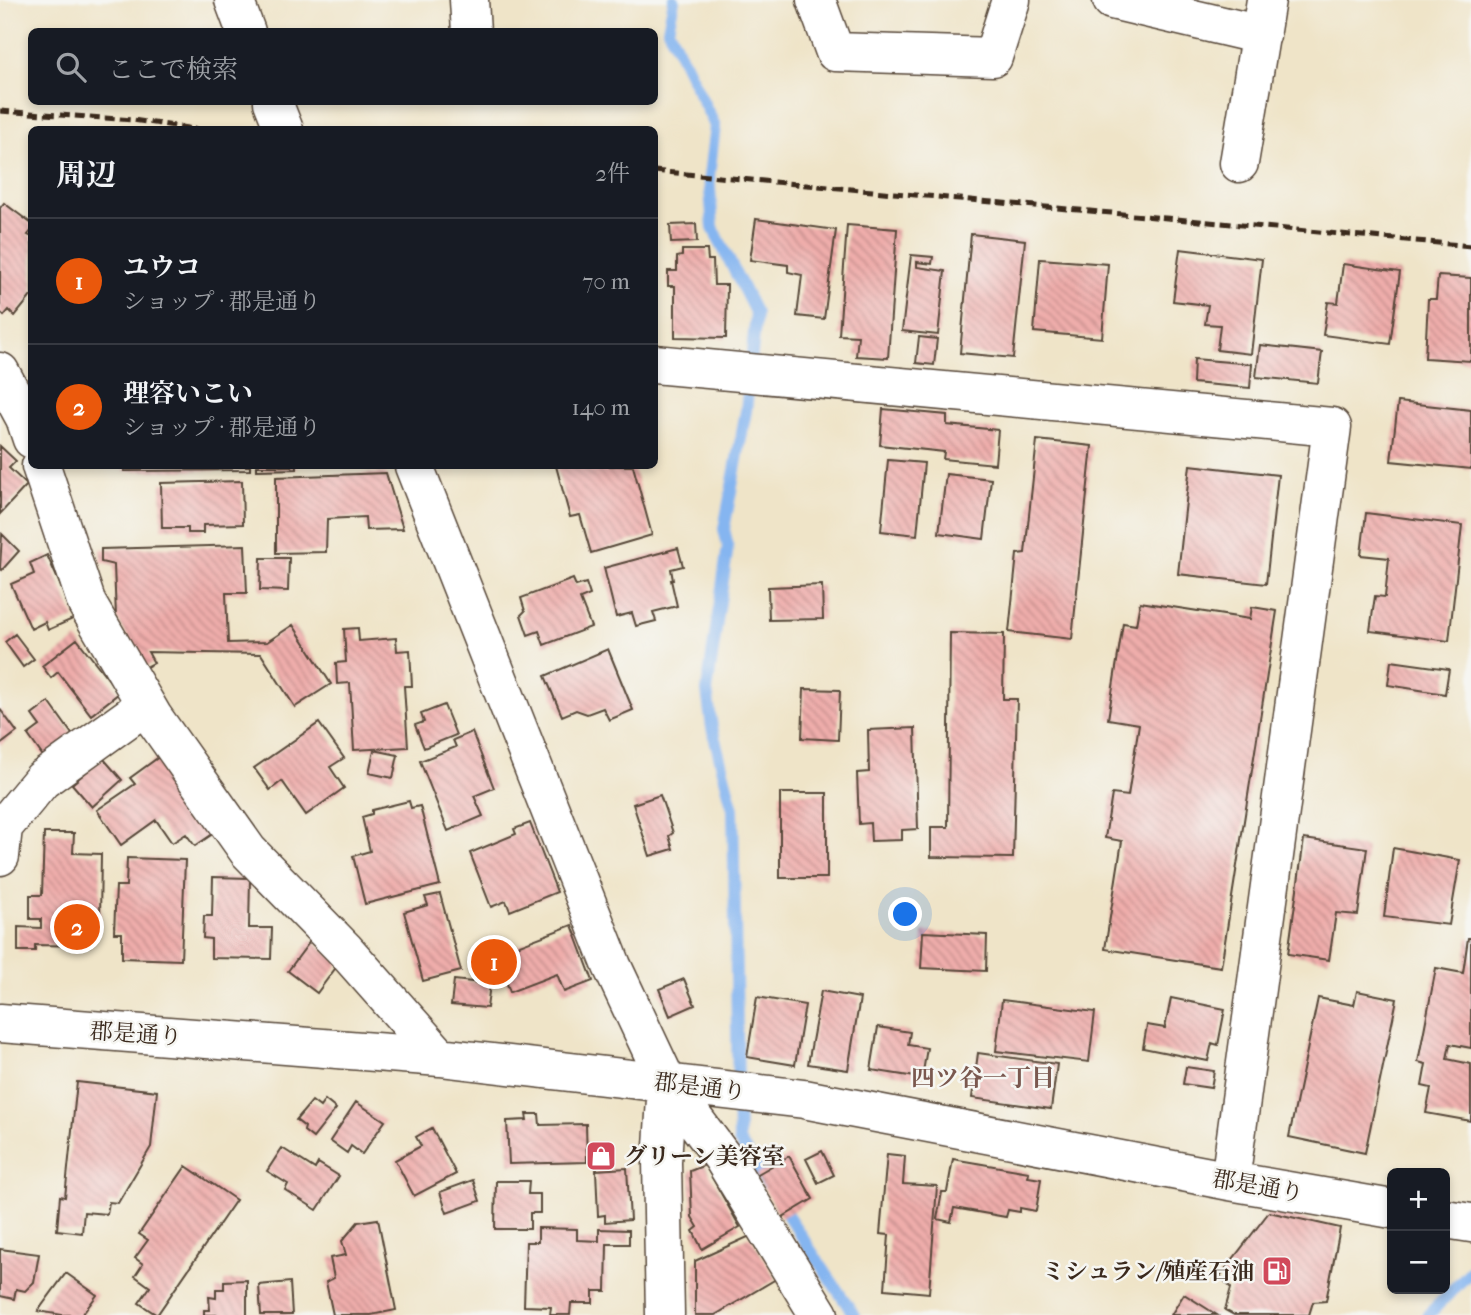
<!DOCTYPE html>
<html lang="ja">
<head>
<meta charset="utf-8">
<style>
  body { margin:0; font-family:"IM FELL French Canon","Noto Serif JP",serif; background:#20242c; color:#f1f3f6 }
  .controls { position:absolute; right:21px; bottom:21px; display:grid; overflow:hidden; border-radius:10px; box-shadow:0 4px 10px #0003 }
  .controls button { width:63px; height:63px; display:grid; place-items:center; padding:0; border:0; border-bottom:2px solid #363941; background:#171b24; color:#f1f3f6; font:35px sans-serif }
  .you { position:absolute; left:906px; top:915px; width:24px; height:24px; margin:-18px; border:5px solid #fff; border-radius:50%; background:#1a73e8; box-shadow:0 0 0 10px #1a73e833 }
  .badge { display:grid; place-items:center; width:46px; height:46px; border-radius:50%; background:#ea580c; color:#fff; font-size:23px; font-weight:700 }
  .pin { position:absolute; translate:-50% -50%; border:4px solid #fff; box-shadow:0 2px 7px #0006 }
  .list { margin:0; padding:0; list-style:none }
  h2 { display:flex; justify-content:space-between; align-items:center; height:91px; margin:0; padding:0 28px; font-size:30px }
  h2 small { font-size:23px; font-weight:400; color:#9ea1a6 }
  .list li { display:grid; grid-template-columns:46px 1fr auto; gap:21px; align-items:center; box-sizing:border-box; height:126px; padding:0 28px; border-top:2px solid #363941 }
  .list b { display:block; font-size:26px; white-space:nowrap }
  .list p { margin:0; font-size:23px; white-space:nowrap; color:#9ea1a6 }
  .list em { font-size:23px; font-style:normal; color:#9ea1a6 }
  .icon { flex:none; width:38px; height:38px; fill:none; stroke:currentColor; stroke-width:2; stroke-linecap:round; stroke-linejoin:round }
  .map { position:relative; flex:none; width:1471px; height:1315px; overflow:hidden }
  .search { position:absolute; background:#171b24; box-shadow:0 4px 10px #0003; left:28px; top:28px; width:630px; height:77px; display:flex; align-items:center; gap:18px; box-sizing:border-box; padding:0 24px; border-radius:10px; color:#9ea1a6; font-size:26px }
  .panel { position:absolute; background:#171b24; box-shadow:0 4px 10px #0003; left:28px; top:126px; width:630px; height:343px; border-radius:10px }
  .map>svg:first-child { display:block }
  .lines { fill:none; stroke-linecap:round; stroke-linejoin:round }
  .stream { stroke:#85b5f0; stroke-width:12 }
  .building { fill:url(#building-back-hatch) }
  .minor-casing { stroke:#564638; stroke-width:41 }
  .minor { stroke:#fff; stroke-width:38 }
  .rail { stroke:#3b2a1e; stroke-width:5; stroke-dasharray:10 5; stroke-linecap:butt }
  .labels { text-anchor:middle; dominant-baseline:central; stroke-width:5; stroke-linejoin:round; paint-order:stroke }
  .street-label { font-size:23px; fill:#3b2a1e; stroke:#f6f6f2 }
  .poi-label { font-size:23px; font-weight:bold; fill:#3b2a1e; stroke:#f6f6f2; text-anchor:start }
  .neighbourhood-label { font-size:24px; font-weight:bold; fill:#7a584f; stroke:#f6f6f2 }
</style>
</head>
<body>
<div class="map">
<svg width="1471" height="1315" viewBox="0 0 1471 1315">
  <defs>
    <pattern id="building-back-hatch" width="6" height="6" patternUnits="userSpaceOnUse" patternTransform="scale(1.75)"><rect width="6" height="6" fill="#efadab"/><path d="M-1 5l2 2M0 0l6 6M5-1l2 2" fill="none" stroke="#c38d8b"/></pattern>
  </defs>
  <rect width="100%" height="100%" fill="#f6f6f2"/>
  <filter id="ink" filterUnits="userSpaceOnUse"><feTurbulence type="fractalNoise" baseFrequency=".0143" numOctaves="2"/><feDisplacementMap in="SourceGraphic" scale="14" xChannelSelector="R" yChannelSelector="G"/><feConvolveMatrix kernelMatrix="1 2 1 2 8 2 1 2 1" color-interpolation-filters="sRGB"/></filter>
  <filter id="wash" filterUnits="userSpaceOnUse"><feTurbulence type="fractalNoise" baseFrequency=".00686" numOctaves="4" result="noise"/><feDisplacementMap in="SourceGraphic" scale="28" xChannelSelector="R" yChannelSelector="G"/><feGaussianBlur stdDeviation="1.57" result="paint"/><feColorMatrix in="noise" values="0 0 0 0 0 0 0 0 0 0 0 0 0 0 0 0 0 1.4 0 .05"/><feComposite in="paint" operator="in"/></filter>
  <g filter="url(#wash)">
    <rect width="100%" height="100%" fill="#efe4c8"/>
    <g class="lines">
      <path class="stream" d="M674,0L668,29L715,126L709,176L713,228L756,314L746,411L724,529L728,546L707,691L712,728L733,809L739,1141L768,1185
        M778,1201L854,1315
        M1428,1315L1471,1271"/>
    </g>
    <g id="blocks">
      <path class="building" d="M4,203L32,224V230L28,235L32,237V295L15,316L9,310L4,316L0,312V208Z
        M756,219L836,230L824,319L797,316L802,275L788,272V265L750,260Z
        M696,224L697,242L671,243L670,225Z
        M847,225L897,229L888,358L856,356L858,336L839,335Z
        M971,234L1025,240L1013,358L960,353Z
        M1180,249L1262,259L1251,354L1217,350L1220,325L1205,324L1208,305L1173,301Z
        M682,250H707L708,260H713L714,285H727L726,338L675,337V286H668V271H677V257L682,256Z
        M911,255L933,257L932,264L917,262V267L945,271L938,335L902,331Z
        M1040,259L1108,264L1102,338L1034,332Z
        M1343,264L1400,272L1390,344L1323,335L1328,302L1338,303Z
        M1438,276L1471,278V361L1425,358L1428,299H1436Z
        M919,337L937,339L934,365L916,363Z
        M1260,345L1322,352L1318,383L1256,377Z
        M1194,359L1252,364L1250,388L1193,383Z
        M1398,402L1471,410V469L1391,461Z
        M883,409L947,415V425L998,430L995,464L943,459L944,452L880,445Z
        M1037,440L1092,446L1072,639L1009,632L1017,554L1025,553Z
        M0,446L16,461L9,468L27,485L0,514Z
        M888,460L924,463L917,535L881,531Z
        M1190,465L1278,475L1266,584L1178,574Z
        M124,466H250V470L124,471Z
        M257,466H297V469L257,470Z
        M556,466H633L652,535L591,553L580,515L570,517Z
        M386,473L403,529L366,530L365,517L327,519L326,552L276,553V477Z
        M946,474L991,479L984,539L939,533Z
        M242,481L243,524L203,525V533H188V528H162L161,483Z
        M1366,513L1462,525L1449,641L1370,631L1375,596L1385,597L1389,558L1361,555Z
        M2,534L19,551L2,570L0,568Z
        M245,545L247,593H226L228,643L267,642L293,625L331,684L295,707L261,654L148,652L154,663L144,668L116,616L114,565L101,562V549Z
        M678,548L683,566L671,569L673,580H671L677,606L653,612L656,621L636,626L632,613L616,617L604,568Z
        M47,555L75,618L48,630L45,622L31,629L11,584L34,574L30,563Z
        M261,558H289L288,591L260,590Z
        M573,579L576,586L586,583L590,595L580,599L591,627L544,645L539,631L528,635L521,615L525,611L521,598Z
        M822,585L823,619L769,620L768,587Z
        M1140,602L1250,619L1252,607L1277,611L1221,967L1105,949L1122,841L1105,838L1112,794L1128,796L1139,724L1108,719L1123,623L1136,625Z
        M358,628L359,641L396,638L397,651L410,650L412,686H404L408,747L354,750L350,683L337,684L336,663L346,662L344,629Z
        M950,633L1004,634L1003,699H1017L1013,858L931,857V827H948Z
        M15,634L34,659L23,667L5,642Z
        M77,639L119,693L91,715L58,672L51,678L42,666Z
        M608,649L633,710L609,720L603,708L587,714L576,710L562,716L545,676Z
        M1391,661L1449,669L1445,694L1388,685Z
        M804,689L840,690L838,740L802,738Z
        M49,702L74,737L45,759L28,735L40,726L32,715Z
        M444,705L456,735L424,748L415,725L424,722L421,714Z
        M0,709L17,732L0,745Z
        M319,723L344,758L330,767L344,788L306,815L282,781L270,790L254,768Z
        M915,728L918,829L902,830V840L871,841L870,823L859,824L857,773L869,772L868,730Z
        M472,732L494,788L474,796L483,816L448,831L420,761L456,747L453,740Z
        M374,750L398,755L393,778L369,773Z
        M163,754L217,831L195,846L186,834L172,843L156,820L121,845L97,810L135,784L130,778Z
        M103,758L122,780L92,807L72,784Z
        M780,793H827V878H780Z
        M660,795L673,833L669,836L673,849L650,856L633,804Z
        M409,801L411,808L420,806L440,885L365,904L353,856L370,851L362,817L372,814V810Z
        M530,823L557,892L510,911L506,901L491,907L470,853L516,834L514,829Z
        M44,833H74L73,853L101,854L100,919H91L90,946L35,945V951H18V927L41,928V919H30V895H42Z
        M1304,839L1367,848L1358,915L1336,913L1329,960L1288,954Z
        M1393,848L1460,860L1449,925L1384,917Z
        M127,858L185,860L181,960L122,958V933H114L116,886H126Z
        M213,877L250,878L249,928H272L271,959L211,958V939L203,938L204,916H212Z
        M440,894L461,971L423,981L404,912L428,905L425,897Z
        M572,925L593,981L564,992L557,974L510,992L496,954Z
        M923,932L987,935L986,971L921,968Z
        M1468,938H1471V1048L1450,1044L1447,1059L1471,1064V1121L1426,1113L1431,1088L1422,1086L1426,1064L1418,1062L1436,968L1463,973Z
        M311,940L340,962L317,993L288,971Z
        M684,979L695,1005L670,1016L659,989Z
        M454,980L490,984L487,1008L451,1005Z
        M821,991L860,998L848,1070L808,1064Z
        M1357,991L1397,999L1365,1153L1289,1137L1318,998L1354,1005Z
        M757,997L805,1005L795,1065L747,1057Z
        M1171,998L1225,1009L1218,1045L1212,1043L1208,1061L1143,1048L1147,1025L1165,1028Z
        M1002,1000L1095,1012L1089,1062L996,1051Z
        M878,1027L910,1032L908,1045L927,1048L922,1078L871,1070Z
        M978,1053L1057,1064L1051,1109L972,1098Z
        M1186,1067L1214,1071L1211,1088L1183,1084Z
        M77,1082L157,1091L151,1147L118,1203L109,1202L107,1214L84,1212L82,1233L57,1230L60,1196L65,1197Z
        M325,1100L336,1109L313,1138L304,1131L305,1127L296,1120L312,1101L320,1107Z
        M356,1102L385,1121L362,1154L351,1146L347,1153L330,1141Z
        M526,1114H539L540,1125L586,1124L587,1162L509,1164L507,1121L527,1120Z
        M432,1128L456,1174L414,1196L395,1160L421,1146L416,1137Z
        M282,1148L315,1169L318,1163L339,1176L317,1210L285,1190L288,1184L267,1171Z
        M822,1151L834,1175L818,1183L806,1159Z
        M887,1154L905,1156L903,1184L937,1186L929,1293L885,1289L889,1235L880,1234Z
        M789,1156L813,1199L781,1218L756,1175Z
        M953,1159L1029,1172L1028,1177L1041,1179L1036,1211L1020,1208V1212L1008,1210L1006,1217L954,1208L951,1222L937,1219L942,1192H947Z
        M705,1165L740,1227L702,1249L693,1231L698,1227L692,1217L690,1171Z
        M186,1166L236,1200L157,1315L139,1303L150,1287L135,1276L143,1264L135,1258L148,1240L139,1234Z
        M627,1168L630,1220L605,1222V1215L598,1216L596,1170Z
        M473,1180L480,1201L447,1213L440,1192Z
        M496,1181H529L528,1194H540V1213H530V1229H495Z
        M1269,1212L1340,1228L1326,1301L1313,1302L1309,1315H1234L1225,1310L1231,1288L1220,1276Z
        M378,1219L396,1310L371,1315H333L326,1282L334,1278L330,1258L346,1255L342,1241L358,1222Z
        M538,1228L577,1229V1240L599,1241V1229L629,1230V1244H607L606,1291H593V1303H571L570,1315H550L551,1307L524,1306L526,1242H538Z
        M750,1236L776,1279L715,1315H695V1261Z
        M0,1249L39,1254L34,1282L25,1291L16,1289L14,1299L0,1296Z
        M66,1273L97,1295L82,1315H62L38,1311Z
        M247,1280V1315H204V1310H210L209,1297L216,1298V1289H224V1281Z
        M290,1282L292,1315H261L259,1285Z
        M1184,1294L1217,1315H1171Z"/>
    </g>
  </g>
  <g filter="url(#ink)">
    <use href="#blocks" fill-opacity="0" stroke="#564638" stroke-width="2"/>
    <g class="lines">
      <g class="minor-casing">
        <path id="minor" d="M234,0L246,32
          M469,0L471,32
          M816,0L835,52L993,57L1011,0
          M1112,0L1261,35
          M273,102L284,130
          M1239,163L1266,0
          M654,364L1332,427L1230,1181
          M0,372L25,418L32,439
          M41,466L87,604L153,717L248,851L345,950L440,1057
          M414,466L612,966L667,1083L723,1158L819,1315
          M0,856L3,827L42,780L146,705
          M0,1023L440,1057L804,1099L1230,1181L1392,1209
          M1445,1219L1471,1223
          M665,1315L662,1162L667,1083"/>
      </g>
      <use href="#minor" class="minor"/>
      <path class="rail" d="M0,111L133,120L202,130
        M654,171L1471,246"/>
    </g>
  </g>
  <defs>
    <g id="shop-square" transform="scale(1.575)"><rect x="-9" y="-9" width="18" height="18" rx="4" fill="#d1495b" stroke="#f6f6f2"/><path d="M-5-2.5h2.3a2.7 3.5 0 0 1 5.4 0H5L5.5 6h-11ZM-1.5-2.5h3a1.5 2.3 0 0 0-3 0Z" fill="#fff"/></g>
    <g id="fuel-square" transform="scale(1.575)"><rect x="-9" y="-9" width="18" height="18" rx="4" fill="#d1495b" stroke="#f6f6f2"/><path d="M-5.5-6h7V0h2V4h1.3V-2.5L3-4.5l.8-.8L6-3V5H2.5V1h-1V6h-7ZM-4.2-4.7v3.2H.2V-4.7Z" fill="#fff"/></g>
  </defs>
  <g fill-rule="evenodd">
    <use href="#shop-square" x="601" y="1156"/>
    <use href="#fuel-square" x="1277" y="1271"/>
  </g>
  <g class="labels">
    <g class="street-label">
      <text transform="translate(136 1034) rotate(4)">郡是通り</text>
      <text transform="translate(700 1087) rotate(7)">郡是通り</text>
      <text transform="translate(1258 1186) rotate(10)">郡是通り</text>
    </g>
    <g class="poi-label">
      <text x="624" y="1156">グリーン美容室</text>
      <text x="1254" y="1271" text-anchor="end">ミシュラン/殖産石油</text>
    </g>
    <g class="neighbourhood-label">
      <text x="983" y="1078">四ツ谷一丁目</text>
    </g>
  </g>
</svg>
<div class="controls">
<button>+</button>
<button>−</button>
</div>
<div class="you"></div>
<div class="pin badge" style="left:494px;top:962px">1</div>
<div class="pin badge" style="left:77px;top:927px">2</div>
<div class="search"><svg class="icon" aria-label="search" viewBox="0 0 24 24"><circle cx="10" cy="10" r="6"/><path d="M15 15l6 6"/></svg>ここで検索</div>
<section class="panel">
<h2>周辺<small>2件</small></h2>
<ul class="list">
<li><span class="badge">1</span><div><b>ユウコ</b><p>ショップ · 郡是通り</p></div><em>70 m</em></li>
<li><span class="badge">2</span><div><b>理容いこい</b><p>ショップ · 郡是通り</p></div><em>140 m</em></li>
</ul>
</section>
</div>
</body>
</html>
